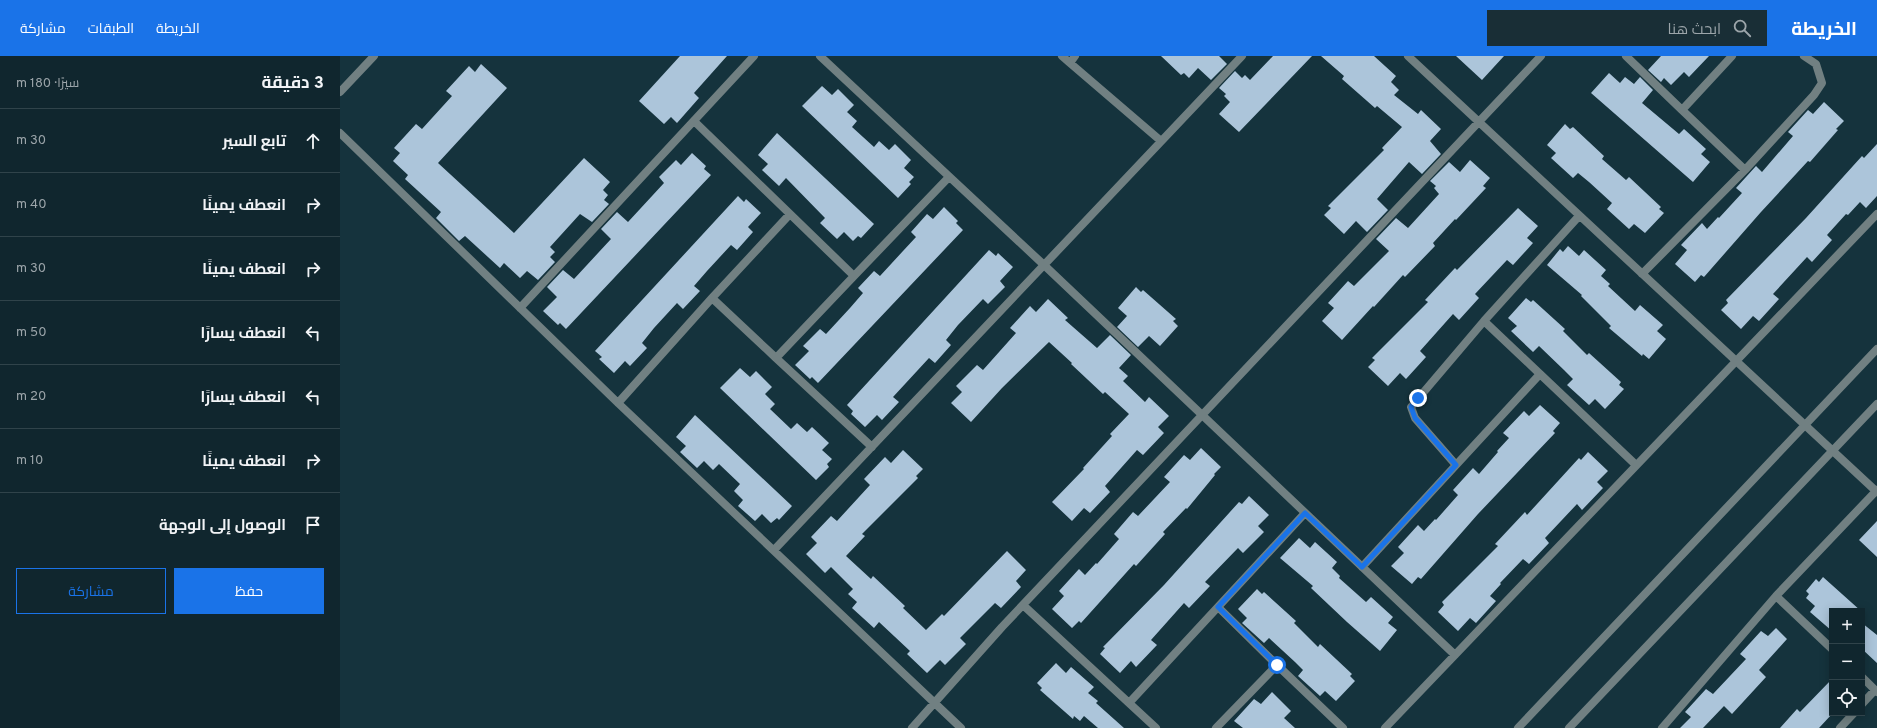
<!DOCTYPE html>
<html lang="ar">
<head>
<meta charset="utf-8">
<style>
  body { margin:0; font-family:Overpass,Cairo,sans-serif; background:#192e36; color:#f1f3f6; direction:rtl }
  .controls { position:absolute; right:12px; bottom:12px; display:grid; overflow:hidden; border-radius:0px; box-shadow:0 2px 10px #0003 }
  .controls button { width:36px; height:36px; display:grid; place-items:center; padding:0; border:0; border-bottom:1px solid #30434a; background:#10262e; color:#f1f3f6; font:20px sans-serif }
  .stop { position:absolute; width:12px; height:12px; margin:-9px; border:3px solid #1a73e8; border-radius:50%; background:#fff }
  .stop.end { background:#1a73e8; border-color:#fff; box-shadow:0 1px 4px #0008 }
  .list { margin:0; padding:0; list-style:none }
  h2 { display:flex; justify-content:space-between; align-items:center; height:52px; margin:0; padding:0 16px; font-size:17px }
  h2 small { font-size:13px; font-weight:400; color:#9ca5aa }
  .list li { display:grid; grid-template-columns:26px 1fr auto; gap:12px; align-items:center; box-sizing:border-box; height:64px; padding:0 16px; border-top:1px solid #30434a }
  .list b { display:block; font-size:15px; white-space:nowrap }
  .list em { font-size:13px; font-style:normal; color:#9ca5aa }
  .actions { display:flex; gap:8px; padding:12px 16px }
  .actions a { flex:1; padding:9px 0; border:1px solid #1a73e8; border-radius:0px; text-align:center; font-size:14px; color:#1a73e8 }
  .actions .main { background:#1a73e8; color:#fff }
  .icon { flex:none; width:22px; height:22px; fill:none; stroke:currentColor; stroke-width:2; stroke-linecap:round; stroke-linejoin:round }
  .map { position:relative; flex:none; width:1537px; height:672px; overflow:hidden; direction:ltr }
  header { display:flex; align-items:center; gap:24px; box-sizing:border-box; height:56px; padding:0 20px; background:#1a73e8; color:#fff }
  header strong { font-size:19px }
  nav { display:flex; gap:22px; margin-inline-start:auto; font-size:14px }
  .search { width:280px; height:36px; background:#192e36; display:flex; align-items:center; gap:10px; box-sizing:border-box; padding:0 14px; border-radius:0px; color:#9ca5aa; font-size:15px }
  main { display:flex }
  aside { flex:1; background:#10262e }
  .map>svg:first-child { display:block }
  .building { fill:#acc5da }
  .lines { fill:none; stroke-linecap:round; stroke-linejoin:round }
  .minor { stroke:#718082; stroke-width:8 }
  .route { stroke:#1a73e8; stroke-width:5 }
</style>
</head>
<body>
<header>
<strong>الخريطة</strong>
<div class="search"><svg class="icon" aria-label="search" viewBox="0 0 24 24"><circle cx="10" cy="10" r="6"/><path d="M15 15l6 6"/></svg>ابحث هنا</div>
<nav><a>الخريطة</a><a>الطبقات</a><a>مشاركة</a></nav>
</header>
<main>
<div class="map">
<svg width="1537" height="672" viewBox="0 0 1537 672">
  <rect width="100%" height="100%" fill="#15333d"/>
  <path class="building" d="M340,0H387L354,37L359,42L337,67L331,61L324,68L299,45Z
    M821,0H879L887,8L871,24L858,12L849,22L844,17L841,19Z
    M933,0H972L899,76L879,58L890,46L884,40L886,38L879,32L895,15L902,22L905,19L910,24Z
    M981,0H1034L1056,20L1051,26L1059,34L1054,39L1078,58L1081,54L1101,73L1090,85L1101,98L1082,118L1069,106L1037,143L1048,154L1027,176L1016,165L1004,178L984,159L991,152L988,150L1044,94L1042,92L1062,71L1037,50L1035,52L1002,23L1004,20Z
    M1116,0H1164L1142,24Z
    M1321,0H1369L1349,21L1344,16L1331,29L1324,22L1321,26L1308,14Z
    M141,8L167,32L98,107L174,177L244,102L270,126L263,134L268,139L264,144L269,148L252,166L240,158L210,191L215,196L210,201L215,206L198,224L187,215L180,222L164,207L160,212L125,180L119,185L96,162L101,156L65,123L68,119L53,105L60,97L54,92L76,68L82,73L112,40L106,35L129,10L135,16Z
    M1269,17L1280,27L1285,21L1294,28L1300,21L1313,34L1302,47L1339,78L1344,73L1366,93L1361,98L1370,106L1353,126L1251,37Z
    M482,30L492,39L498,33L514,49L507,56L517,65L512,71L534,91L539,85L549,94L555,88L571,104L564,112L574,121L569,126L571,128L558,142L462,50Z
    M1484,46L1504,65L1496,73L1498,74L1470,106L1468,105L1421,156L1364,221L1361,219L1355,226L1335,208L1347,194L1341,189L1362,167L1367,173L1378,161L1379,162L1402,137L1396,132L1416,110L1422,116L1453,80L1448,76L1468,54L1473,58Z
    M1225,68L1230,73L1233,71L1264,100L1262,103L1286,124L1289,121L1321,151L1319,153L1324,157L1305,177L1294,168L1289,173L1267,153L1272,147L1249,126L1238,117L1233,122L1211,102L1216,97L1207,89Z
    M437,77L534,168L521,182L518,180L513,185L504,176L497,183L480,167L485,162L446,122L439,130L422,114L428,108L418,99Z
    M1537,88V140L1526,152L1520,146L1508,159L1506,158L1487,179L1492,184L1472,206L1467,201L1433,238L1439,243L1419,265L1413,260L1401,273L1381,254L1388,247L1386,244L1466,162L1522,100L1524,102Z
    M352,97L366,110L364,113L371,119L226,273L220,267L218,269L203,255L217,241L207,231L223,214L234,223L271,183L261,173L277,156L288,166L324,127L319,121L336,104L341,109Z
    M1130,104L1150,122L1143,130L1146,132L1116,164L1115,163L1093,187L1095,190L1065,221L1063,219L1034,251L1033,250L1002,284L982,265L994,252L988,247L1008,225L1014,230L1049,195L1036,183L1056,162L1068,172L1099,138L1094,132L1096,130L1090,125L1109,106L1120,116Z
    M398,140L404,146L406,143L421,157L408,171L413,176L397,194L391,189L367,215L354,230L360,235L343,253L337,247L314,272L302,287L307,292L290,310L285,305L274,317L259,303L262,301L255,295Z
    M604,151L618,165L616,167L623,174L478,327L472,321L470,323L455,309L469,295L463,290L480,273L486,278L510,252L523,237L518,232L534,215L540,220L563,195L576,181L571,176L587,158L593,163Z
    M1178,152L1198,170L1187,182L1193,187L1173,209L1167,204L1135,238L1139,242L1119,264L1113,258L1080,295L1086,301L1066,323L1060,317L1048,330L1028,311L1035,304L1032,302L1088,246L1085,244L1115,212L1117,214Z
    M1228,190L1239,200L1244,194L1266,214L1261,220L1270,228L1268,230L1295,255L1300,249L1323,269L1317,275L1326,283L1309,303L1303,298L1302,300L1269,272L1271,270L1241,240L1242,239L1207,209L1220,193L1223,196Z
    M649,194L656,200L658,197L673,211L660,225L665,231L648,248L643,243L618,269L606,284L611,289L595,307L589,302L553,341L559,346L542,364L537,359L525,371L511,358L513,355L507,349Z
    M796,231L801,236L803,234L836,263L833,265L838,270L820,290L809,280L798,291L777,271L787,260L778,252Z
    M1186,242L1191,246L1193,244L1225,273L1223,275L1247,299L1249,297L1281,326L1279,329L1284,333L1265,353L1255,343L1249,349L1227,329L1233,323L1224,314L1199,290L1193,296L1171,275L1177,270L1168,262Z
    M708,243L728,262L725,264L757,292L770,279L791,299L779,312L788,320L783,325L805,346L809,341L829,360L818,371L824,377L803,399L797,394L765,430L770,436L750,457L744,452L732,465L712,446L744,413L743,412L772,380L770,378L789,358L765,336L763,338L731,308L732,307L709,286L662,332L631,366L611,347L622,336L616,330L637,309L643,314L676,277L670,272L690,250L696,256Z
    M400,312L410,321L416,315L432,331L425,338L435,348L430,353L451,373L457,367L467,376L472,371L489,387L482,394L492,403L487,408L489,411L476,424L380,332Z
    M1200,349L1220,367L1213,375L1215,377L1138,458L1081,523L1078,521L1072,528L1051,510L1064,497L1058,491L1078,469L1084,475L1095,463L1096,464L1118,439L1113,434L1133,412L1139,418L1158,396L1157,395L1169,382L1163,377L1184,355L1189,360Z
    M355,359L452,450L439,464L437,462L431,467L422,458L415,465L398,450L403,444L394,435L400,428L379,408L373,414L364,405L357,412L340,396L346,390L336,381Z
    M861,392L881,411L874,418L875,419L847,453L846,452L823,476L825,478L796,510L794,508L741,567L739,565L732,572L712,553L724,540L719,535L739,513L745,519L756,507L757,508L779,483L774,478L793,456L798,460L830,426L824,421L844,399L850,404Z
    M563,394L583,413L576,420L578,422L522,478L525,480L506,500L531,523L533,520L565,550L563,552L586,574L602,558L604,560L667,495L686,514L676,525L681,531L661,552L655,547L620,582L626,588L605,609L600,604L587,617L567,598L570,595L539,566L534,572L512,552L517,546L508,538L513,533L491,511L485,517L466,498L477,487L471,481L491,460L497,465L530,429L524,423L545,401L551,407Z
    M1248,396L1268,415L1257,426L1263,432L1242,454L1237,448L1205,482L1209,487L1189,508L1183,503L1160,527L1161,528L1150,540L1156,545L1136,567L1130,562L1118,575L1098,556L1104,549L1102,546L1158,490L1155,488L1185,456L1187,459L1239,402L1241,404Z
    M909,440L929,459L918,470L924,476L903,497L898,492L865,526L870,530L849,552L844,547L811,584L817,589L796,611L791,605L780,617L760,598L765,592L763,591L824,529L899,446L902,448Z
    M1537,465V501L1519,484Z
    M959,482L970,492L975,486L997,506L992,512L1000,520L999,522L1026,546L1031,541L1053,561L1048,567L1057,574L1040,595L1007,566L971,532L973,530L940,502Z
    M1483,521L1521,555H1492V575L1470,556L1475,550L1466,542L1469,538L1466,535L1476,523L1479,526Z
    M917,533L922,538L924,536L956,565L954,567L978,591L980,588L1012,618L1010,620L1015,625L996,645L985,635L980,640L958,620L963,614L955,606L929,582L924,587L902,567L907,562L898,553Z
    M1522,567L1537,579V607L1522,593Z
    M1436,572L1447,583L1419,614L1426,621L1392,658L1384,650L1363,672H1340L1351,661L1345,656L1366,633L1373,638L1406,603L1400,598L1421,575L1428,580Z
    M716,607L726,617L731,611L754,631L748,637L758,645L756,647L784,672H758L744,660L740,665L734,660L733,663L700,634L702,632L697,627Z
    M1492,623V658L1479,672H1440L1457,653L1460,656Z
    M932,636L951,655L944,662L955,672H903L894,665L914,643L921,648Z"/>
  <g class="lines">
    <path class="minor" d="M480,0L704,209L1115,599
      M722,0L730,7
      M735,0L730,7L821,85
      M1068,0L1537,436
      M1286,0L1342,54L1392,0
      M0,36L34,0
      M1342,54L1405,114
      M354,65L514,220L609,121
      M0,77L278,347L621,672
      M450,158L372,242L436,302L514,220
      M1302,218L1405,114L1474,39L1482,27L1476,8L1464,0
      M180,252L414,0
      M436,302L532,391
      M1200,318L1144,265L1239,160
      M278,347L372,242
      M1116,409L1075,362L1071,351L1144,265
      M434,494L902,0
      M1022,511L1200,318L1296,409
      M1436,540L1492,593
      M683,549L789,647
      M878,551L937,609
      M1522,621L1537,636
      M1522,648L1535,634
      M572,672L662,571L1201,0
      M816,672L789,647L965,457
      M876,672L937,609L1003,672
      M1045,672L1537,158
      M1178,672L1537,293
      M1229,672L1537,348
      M1322,672L1436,540L1537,434
      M1500,672L1514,657"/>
  </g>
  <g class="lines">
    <path class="route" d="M937,609L878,551L965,457L1022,511L1116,409L1075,362L1071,351L1078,342"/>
  </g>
</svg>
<div class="controls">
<button>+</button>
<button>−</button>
<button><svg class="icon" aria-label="locate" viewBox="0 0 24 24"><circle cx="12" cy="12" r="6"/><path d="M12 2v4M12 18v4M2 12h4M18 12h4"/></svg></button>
</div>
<div class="stop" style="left:937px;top:609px"></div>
<div class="stop end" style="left:1078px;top:342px"></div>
</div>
<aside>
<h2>3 دقيقة<small>سيرًا · 180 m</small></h2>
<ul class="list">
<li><svg class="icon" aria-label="ahead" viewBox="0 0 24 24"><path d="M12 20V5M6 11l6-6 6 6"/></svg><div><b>تابع السير</b></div><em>30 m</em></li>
<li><svg class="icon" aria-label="right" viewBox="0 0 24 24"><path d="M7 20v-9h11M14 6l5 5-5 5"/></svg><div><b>انعطف يمينًا</b></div><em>40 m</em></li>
<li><svg class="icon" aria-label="right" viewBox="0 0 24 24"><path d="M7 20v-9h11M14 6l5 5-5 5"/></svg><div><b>انعطف يمينًا</b></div><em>30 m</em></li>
<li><svg class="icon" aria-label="left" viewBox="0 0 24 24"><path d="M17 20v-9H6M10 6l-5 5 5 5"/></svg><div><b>انعطف يسارًا</b></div><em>50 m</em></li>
<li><svg class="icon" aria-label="left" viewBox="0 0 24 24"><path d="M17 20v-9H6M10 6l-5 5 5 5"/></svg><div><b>انعطف يسارًا</b></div><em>20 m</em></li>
<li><svg class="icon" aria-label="right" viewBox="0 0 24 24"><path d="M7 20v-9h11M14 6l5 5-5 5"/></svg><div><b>انعطف يمينًا</b></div><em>10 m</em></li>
<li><svg class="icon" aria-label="arrive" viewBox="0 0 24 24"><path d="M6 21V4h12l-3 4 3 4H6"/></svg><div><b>الوصول إلى الوجهة</b></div></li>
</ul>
<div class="actions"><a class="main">حفظ</a><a>مشاركة</a></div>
</aside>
</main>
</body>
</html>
